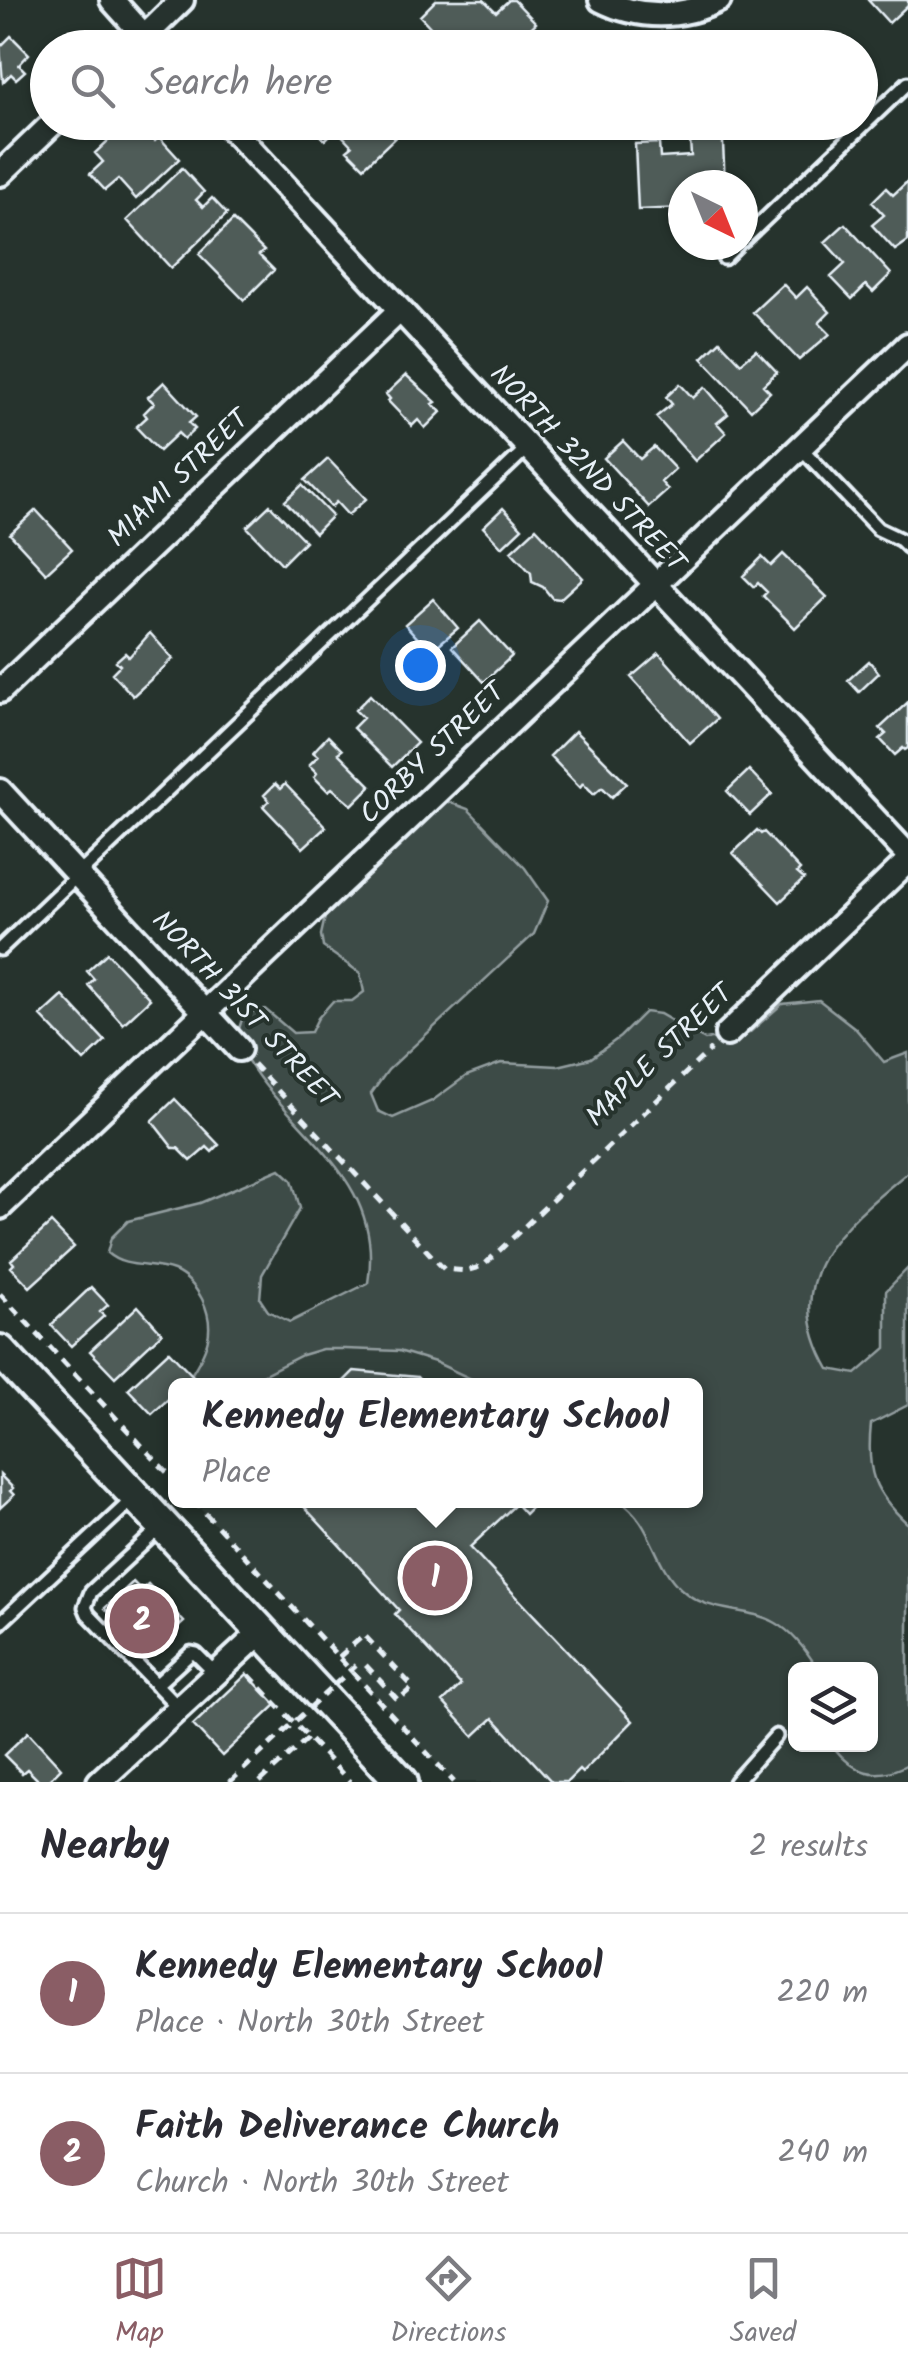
<!DOCTYPE html>
<html lang="en">
<head>
<meta charset="utf-8">
<style>
  body { margin:0; font-family:Kalam,sans-serif; background:#f2f2f3; color:#2b2b33 }
  .controls { position:absolute; right:30px; bottom:30px; display:grid; overflow:hidden; border-radius:15px; box-shadow:0 2px 8px #0004 }
  .controls button { width:90px; height:90px; display:grid; place-items:center; padding:0; border:0; border-bottom:2px solid #e1e1e2; background:#fff; color:#2b2b33; font:50px sans-serif }
  .compass { position:absolute; left:668px; top:170px; width:90px; height:90px; border-radius:50%; background:#fff; box-shadow:0 2px 8px #0004; rotate:137deg }
  .you { position:absolute; left:420px; top:665px; width:35px; height:35px; margin:-25px; border:8px solid #fff; border-radius:50%; background:#1a73e8; box-shadow:0 0 0 15px #1a73e833 }
  .badge { display:grid; place-items:center; width:65px; height:65px; border-radius:50%; background:#8a5d65; color:#fff; font-size:32px; font-weight:700 }
  .pin { position:absolute; translate:-50% -50%; border:5px solid #fff; box-shadow:0 2px 10px #0006 }
  .popup { position:absolute; left:168px; top:1378px; width:535px; height:130px; box-sizing:border-box; display:grid; place-content:center; border-radius:15px; background:#fff; filter:drop-shadow(0 2px 8px #0005); font-size:32px; white-space:nowrap; color:#7c7c81 }
  .popup b { font-size:38px; color:#2b2b33 }
  .popup::after { content:''; position:absolute; left:50%; top:100%; margin-left:-20px; border:20px solid transparent; border-top-color:#fff }
  .list { margin:0; padding:0; list-style:none }
  h2 { display:flex; justify-content:space-between; align-items:center; height:130px; margin:0; padding:0 40px; font-size:42px }
  h2 small { font-size:32px; font-weight:400; color:#7c7c81 }
  .list li { display:grid; grid-template-columns:65px 1fr auto; gap:30px; align-items:center; box-sizing:border-box; height:160px; padding:0 40px; border-top:2px solid #e1e1e2 }
  .list b { display:block; font-size:38px; white-space:nowrap }
  .list p { margin:0; font-size:32px; white-space:nowrap; color:#7c7c81 }
  .list em { font-size:32px; font-style:normal; color:#7c7c81 }
  .icon { flex:none; width:55px; height:55px; fill:none; stroke:currentColor; stroke-width:2; stroke-linecap:round; stroke-linejoin:round }
  .map { position:relative; flex:none; width:908px; height:1782px; overflow:hidden }
  .search { position:absolute; background:#fff; box-shadow:0 2px 8px #0004; left:30px; right:30px; top:30px; height:110px; display:flex; align-items:center; gap:25px; box-sizing:border-box; padding:0 35px; border-radius:55px; color:#7c7c81; font-size:38px }
  .sheet { height:450px; background:#fff }
  nav { display:flex; justify-content:space-around; align-items:center; box-sizing:border-box; height:140px; border-top:2px solid #e1e1e2; background:#fff; font-size:28px; color:#7c7c81 }
  nav a { display:grid; justify-items:center; gap:5px }
  nav .on { color:#8a5d65 }
  .map>svg:first-child { display:block }
  .built { fill:#333f3a }
  .green { fill:#3e4b47; stroke:#939ea0; stroke-width:2.5 }
  .building { fill:#505c59; stroke:#e8f1f8; stroke-width:2.5 }
  .lines { fill:none; stroke-linecap:round; stroke-linejoin:round }
  .lane-casing { stroke:#e8f1f8; stroke-width:19 }
  .street-casing { stroke:#e8f1f8; stroke-width:30 }
  .secondary-casing { stroke:#e8f1f8; stroke-width:38 }
  .path { stroke:#e8f1f8; stroke-width:5; stroke-dasharray:10 8; stroke-linecap:butt }
  .lane { stroke:#26332d; stroke-width:11 }
  .street { stroke:#26332d; stroke-width:22 }
  .secondary { stroke:#26332d; stroke-width:30 }
  .path-bridge { stroke:#e8f1f8; stroke-width:5; stroke-dasharray:10 8; stroke-linecap:butt }
  .labels { text-anchor:middle; dominant-baseline:central; stroke-width:8; stroke-linejoin:round; paint-order:stroke }
  .street-label { font-size:28px; fill:#e8f1f8; stroke:#26332d }
</style>
</head>
<body>
<div class="map">
<svg width="908" height="1782" viewBox="0 0 908 1782">
  <rect width="100%" height="100%" fill="#26332d"/>
  <filter id="ink" filterUnits="userSpaceOnUse"><feTurbulence type="fractalNoise" baseFrequency=".01" numOctaves="2"/><feDisplacementMap in="SourceGraphic" scale="20" xChannelSelector="R" yChannelSelector="G"/><feConvolveMatrix kernelMatrix="1 2 1 2 8 2 1 2 1" color-interpolation-filters="sRGB"/></filter>
  <g filter="url(#ink)">
    <path class="built" d="M391,1296L576,1386H226Z
      M193,1501H683L841,1669L796,1670V1744H870L908,1693V1782H454Z"/>
    <path class="green" d="M440,799L468,809L525,868L548,901L534,934L388,1070L371,1094L378,1111L393,1118L432,1101L466,1076L501,1063L558,1066L591,1058L620,1037L645,1012L660,1014L705,1040L749,1033L782,1004L819,1000L855,1028L884,1062L908,1053V1172C842,1226 777,1278 829,1369L856,1374L886,1348V1291L908,1268V1405L871,1424C866,1472 873,1492 908,1524V1764C876,1782 853,1773 832,1745L870,1744V1670L818,1669C808,1653 794,1633 776,1623C746,1606 709,1615 681,1589C653,1564 653,1523 620,1501L695,1500V1386L484,1385L435,1362L399,1351L345,1349H322L302,1355L243,1385H185C203,1355 219,1334 202,1299C196,1288 186,1276 174,1271C152,1262 126,1270 107,1253L111,1238L128,1221L200,1203L280,1169L292,1180L300,1208L262,1275L260,1299L268,1311L290,1322L368,1283C387,1167 276,1130 236,1038L244,1013L265,1009L293,1033L311,1032L318,1018L333,1001H352L364,992L360,973L323,947L321,935L325,917Z"/>
    <path class="building" d="M436,0H484L496,12L509,0H514L536,23L510,48H500L486,33L471,48H450L420,16Z
      M868,0H908V5L889,23Z
      M11,36L29,54L19,65L25,71L16,79L11,74L3,82L0,47Z
      M128,122H138L155,141L159,137L179,159L136,199L118,179L105,190L90,174L103,162L95,153Z
      M308,122H400L405,128L364,167L347,150L352,146L336,129L325,140Z
      M689,122H722L725,185H683V208L638,210L635,144L659,143L660,158L691,156Z
      M182,168L204,192L196,200L203,207L212,198L227,214L171,268L127,220Z
      M908,181V241L895,250L872,225L884,215L872,202L886,188L893,195Z
      M233,220L264,251L259,255L274,270L244,300L199,254Z
      M845,224L891,274L873,292L866,285L852,299L831,277L845,264L825,242Z
      M783,284L796,298L807,287L830,312L819,323L830,334L799,360L753,312Z
      M720,341L741,363L756,350L777,372L763,385L770,392L751,410L702,358Z
      M406,375L436,402L433,404L441,412L425,428L418,420L412,426L388,401L390,399L386,394Z
      M164,382L196,417L189,423L195,429L184,439L178,433L159,451L136,427L147,417L144,413L154,403L148,397Z
      M680,384L693,398L705,387L728,414L717,423L726,433L695,461L656,417L672,404L666,397Z
      M623,441L640,459L654,447L675,469L661,482L668,490L649,507L604,458Z
      M328,459L366,499L348,515L336,502L331,507L305,480Z
      M302,485L332,516L315,533L285,501Z
      M270,505L305,541L282,564L247,527Z
      M503,508L522,528L502,547L483,527Z
      M36,510L72,549L46,573L10,534Z
      M536,528L583,578L560,599L552,598L543,587L532,582L531,573L511,551Z
      M783,554L827,597L795,628L763,596L767,592L758,583L754,587L743,576L762,557L771,566Z
      M433,599L458,628L430,652L405,624Z
      M480,621L512,656L484,682L452,647Z
      M150,633L173,659L133,696L112,673L120,665L116,661L125,653L129,657Z
      M659,653L717,719L690,743L631,677Z
      M869,661L879,673L859,692L848,680Z
      M370,695L417,743L392,767L353,728L363,718L355,710Z
      M908,702V748L905,750L903,748L895,755L880,739L886,734L880,728Z
      M575,731L627,783L612,797L602,787L594,794L583,783L580,787L550,756Z
      M328,736L342,750L338,753L371,786L352,805L332,788L328,791L314,777L317,773L309,765L318,756L313,752Z
      M749,770L772,794L750,815L727,791Z
      M275,784L280,789L285,784L326,827L303,848L263,806L269,801L264,795Z
      M757,830L761,834L764,832L800,870L797,873L804,879L780,902L733,853Z
      M107,953L150,999L123,1024L88,985L94,979L87,971Z
      M63,996L105,1041L84,1061L41,1016Z
      M175,1099L219,1145L212,1152L207,1147L191,1161L178,1148H173L152,1121Z
      M51,1223L74,1247L30,1287L11,1267L14,1264L11,1260Z
      M91,1287L108,1305L100,1312L104,1316L71,1346L51,1325Z
      M138,1306L162,1333L115,1377L90,1351Z
      M169,1351L193,1376L183,1386H175V1393L152,1414L128,1389Z
      M354,1371L417,1377L425,1386H339Z
      M0,1475L13,1488L10,1491L14,1495L0,1508Z
      M298,1500H539L525,1514L516,1504L470,1547L633,1721L582,1773L579,1770L567,1782H552L493,1718L474,1736L443,1702L461,1685L395,1614L399,1610Z
      M133,1582L141,1590L148,1584L184,1622L147,1656L105,1608Z
      M247,1674L276,1705L222,1756L193,1725Z
      M28,1732L61,1768L47,1782H40L27,1769L22,1773L4,1755Z"/>
    <g class="lines">
      <g class="lane-casing">
        <path id="lane" d="M743,240L908,83
          M724,258L737,245
          M800,447L878,529L901,540L908,547
          M0,949L526,449
          M161,1527L91,1592L85,1607L88,1614L179,1708
          M0,1623L135,1497
          M156,1685L191,1653L196,1654L216,1674
          M735,1782L776,1736"/>
      </g>
      <g class="street-casing">
        <path id="street" d="M112,0L155,48
          M601,0C638,19 681,19 719,0
          M133,48L182,0
          M225,122L908,855
          M0,174L54,122
          M0,691L399,311
          M0,791L239,1049
          M727,1034L908,861
          M0,1207L908,345
          M99,1782L261,1632"/>
      </g>
      <g class="secondary-casing">
        <path id="secondary" d="M0,1351L402,1782"/>
      </g>
      <path class="path" d="M253,1064L444,1269L466,1271L483,1266L711,1049
        M0,1294L175,1481
        M193,1500L454,1782
        M339,1657L364,1635L413,1687L398,1700L361,1660
        M249,1675L350,1782
        M260,1782L308,1738"/>
      <use href="#lane" class="lane"/>
      <use href="#street" class="street"/>
      <use href="#secondary" class="secondary"/>
      <path class="path-bridge" d="M230,1782L361,1660"/>
    </g>
  </g>
  <g class="labels">
    <g class="street-label">
      <text transform="translate(587 469) rotate(47)">NORTH 32ND STREET</text>
      <text transform="translate(179 479) rotate(-44)">MIAMI STREET</text>
      <text transform="translate(433 754) rotate(-44)">CORBY STREET</text>
      <text transform="translate(244 1010) rotate(47)">NORTH 31ST STREET</text>
      <text transform="translate(660 1056) rotate(-44)">MAPLE STREET</text>
    </g>
  </g>
</svg>
<div class="controls">
<button><svg class="icon" aria-label="layers" viewBox="0 0 24 24"><path d="M12 4l9 5-9 5-9-5zM3 14l9 5 9-5"/></svg></button>
</div>
<svg class="compass" viewBox="-18 -18 36 36"><path d="M0-13l5 13h-10z" fill="#e53935"/><path d="M0 13l5-13h-10z" fill="#7c7c81"/></svg>
<div class="you"></div>
<div class="pin badge" style="left:435px;top:1578px">1</div>
<div class="popup"><b>Kennedy Elementary School</b>Place</div>
<div class="pin badge" style="left:142px;top:1621px">2</div>
<div class="search"><svg class="icon" aria-label="search" viewBox="0 0 24 24"><circle cx="10" cy="10" r="6"/><path d="M15 15l6 6"/></svg>Search here</div>
</div>
<section class="sheet">
<h2>Nearby<small>2 results</small></h2>
<ul class="list">
<li><span class="badge">1</span><div><b>Kennedy Elementary School</b><p>Place · North 30th Street</p></div><em>220 m</em></li>
<li><span class="badge">2</span><div><b>Faith Deliverance Church</b><p>Church · North 30th Street</p></div><em>240 m</em></li>
</ul>
</section>
<nav>
<a class="on"><svg class="icon" aria-label="map" viewBox="0 0 24 24"><path d="M3 6l6-2 6 2 6-2v14l-6 2-6-2-6 2zM9 4v14M15 6v14"/></svg>Map</a>
<a><svg class="icon" aria-label="directions" viewBox="0 0 24 24"><path d="M12 3l9 9-9 9-9-9zM9 14v-3h6M13 9l2 2-2 2"/></svg>Directions</a>
<a><svg class="icon" aria-label="saved" viewBox="0 0 24 24"><path d="M7 4h10v16l-5-4-5 4z"/></svg>Saved</a>
</nav>
</body>
</html>
